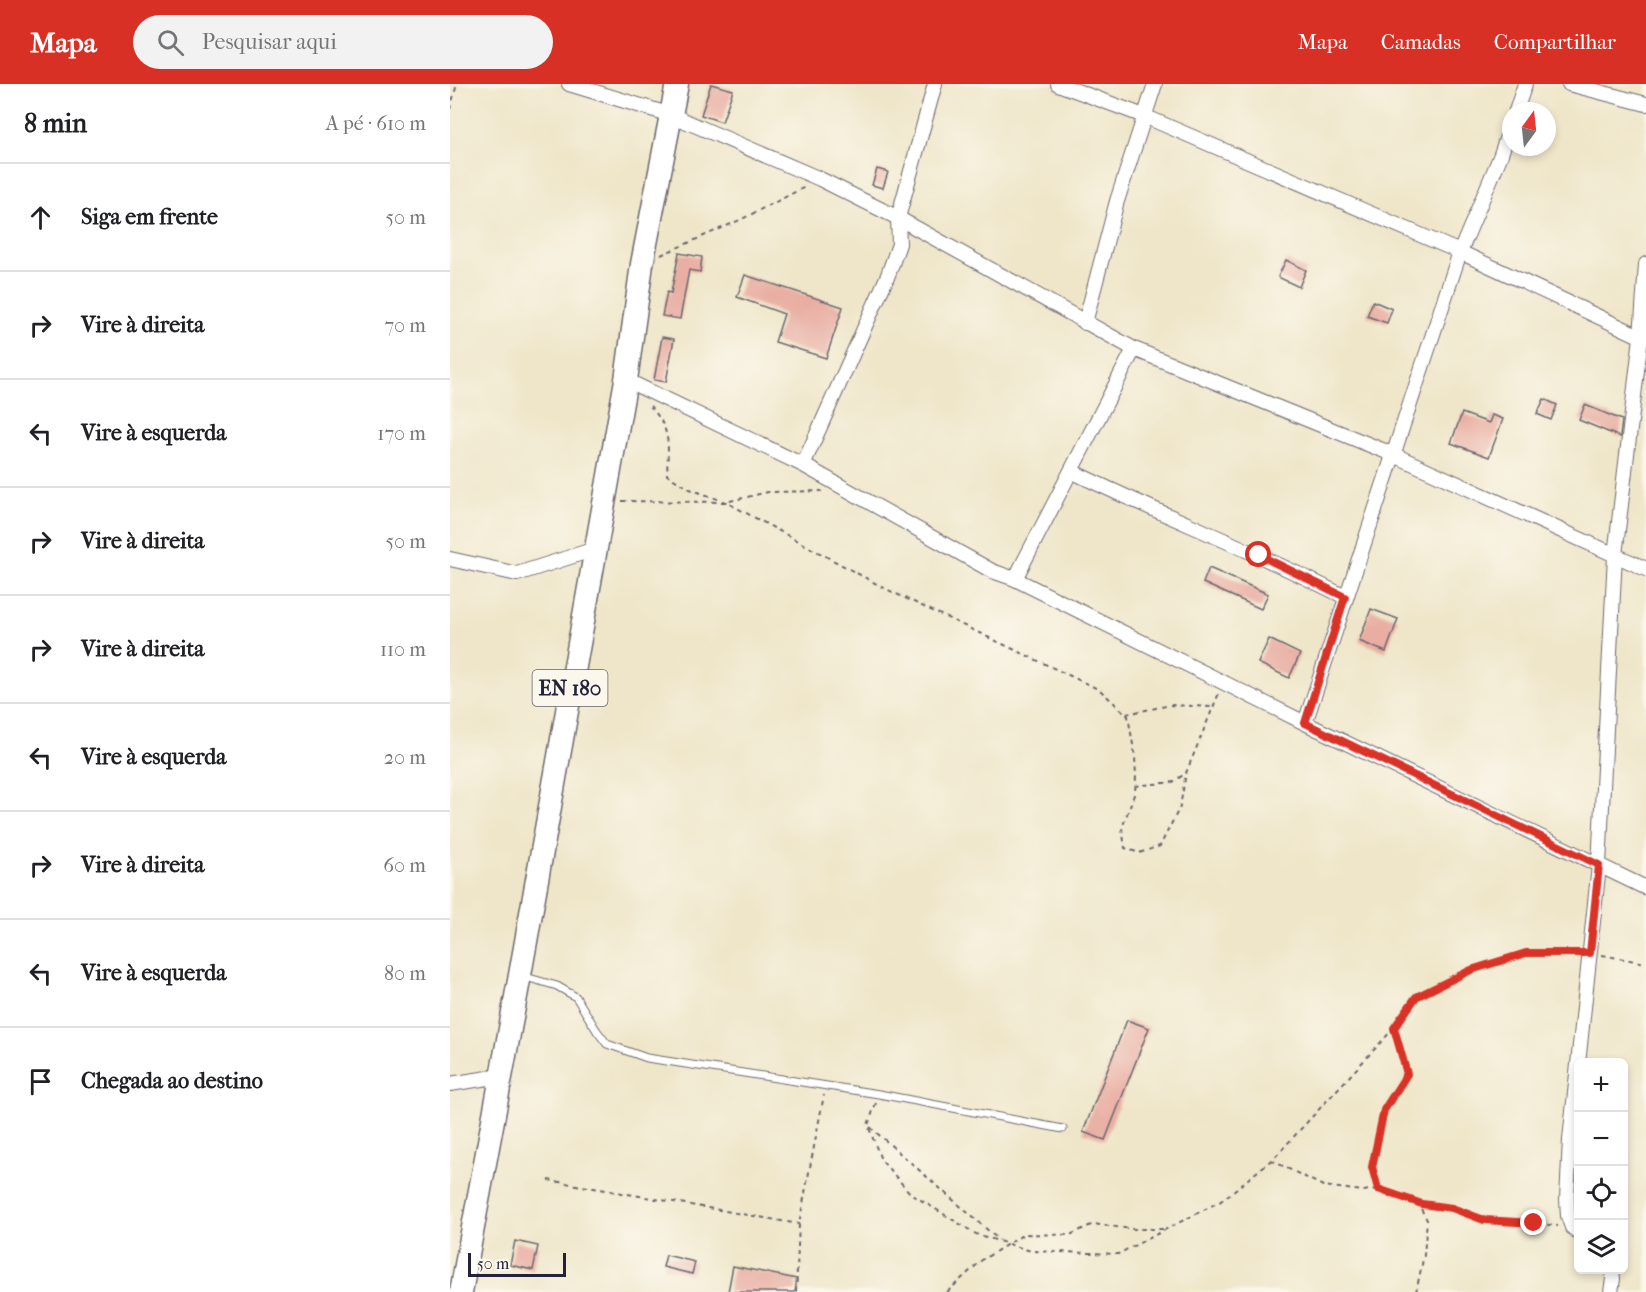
<!DOCTYPE html>
<html lang="pt">
<head>
<meta charset="utf-8">
<style>
  body { margin:0; font-family:"IM FELL French Canon",serif; background:#f2f2f2; color:#202124 }
  .controls { position:absolute; right:18px; bottom:18px; display:grid; overflow:hidden; border-radius:9px; box-shadow:0 3px 9px #0003 }
  .controls button { width:54px; height:54px; display:grid; place-items:center; padding:0; border:0; border-bottom:2px solid #e0e0e0; background:#fff; color:#202124; font:30px sans-serif }
  .compass { position:absolute; left:1052px; top:18px; width:54px; height:54px; border-radius:50%; background:#fff; box-shadow:0 3px 9px #0003; rotate:15deg }
  .scale { position:absolute; left:18px; bottom:15px; width:98px; box-sizing:border-box; padding-left:6px; border:3px solid #22223b; border-top:0; font-size:16px; line-height:21px; white-space:nowrap; color:#22223b; -webkit-text-stroke:4px #fbf7ec; paint-order:stroke }
  .stop { position:absolute; width:18px; height:18px; margin:-14px; border:4px solid #d93025; border-radius:50%; background:#fff }
  .stop.end { background:#d93025; border-color:#fff; box-shadow:0 2px 6px #0008 }
  .list { margin:0; padding:0; list-style:none }
  h2 { display:flex; justify-content:space-between; align-items:center; height:78px; margin:0; padding:0 24px; font-size:26px }
  h2 small { font-size:20px; font-weight:400; color:#757577 }
  .list li { display:grid; grid-template-columns:39px 1fr auto; gap:18px; align-items:center; box-sizing:border-box; height:108px; padding:0 24px; border-top:2px solid #e0e0e0 }
  .list b { display:block; font-size:22px; white-space:nowrap }
  .list em { font-size:20px; font-style:normal; color:#757577 }
  .icon { flex:none; width:33px; height:33px; fill:none; stroke:currentColor; stroke-width:2; stroke-linecap:round; stroke-linejoin:round }
  .map { position:relative; flex:none; width:1196px; height:1208px; overflow:hidden }
  header { display:flex; align-items:center; gap:36px; box-sizing:border-box; height:84px; padding:0 30px; background:#d93025; color:#fff }
  header strong { font-size:28px }
  nav { display:flex; gap:33px; margin-inline-start:auto; font-size:21px }
  .search { width:420px; height:54px; background:#f2f2f2; display:flex; align-items:center; gap:15px; box-sizing:border-box; padding:0 21px; border-radius:33px; color:#757577; font-size:22px }
  main { display:flex }
  aside { flex:1; background:#fff }
  .map>svg:first-child { display:block }
  .building { fill:#e9ada2 }
  .lines { fill:none; stroke-linecap:round; stroke-linejoin:round }
  .service-casing { stroke:#6a676d; stroke-width:9 }
  .minor-casing { stroke:#6a676d; stroke-width:16 }
  .primary-casing { stroke:#6a676d; stroke-width:25 }
  .path { stroke:#6a676d; stroke-width:2; stroke-dasharray:4.5 4.5; stroke-linecap:butt }
  .service { stroke:#fff; stroke-width:7 }
  .minor { stroke:#fff; stroke-width:14 }
  .primary { stroke:#fff; stroke-width:22 }
  .route { stroke:#d93025; stroke-width:8 }
  .labels { text-anchor:middle; dominant-baseline:central; stroke-width:4.5; stroke-linejoin:round; paint-order:stroke }
  .shield { fill:#fbf7ec; stroke:#636270; stroke-width:1.5 }
  .shield-label { font-size:21px; font-weight:bold; fill:#22223b }
</style>
</head>
<body>
<header>
<strong>Mapa</strong>
<div class="search"><svg class="icon" aria-label="search" viewBox="0 0 24 24"><circle cx="10" cy="10" r="6"/><path d="M15 15l6 6"/></svg>Pesquisar aqui</div>
<nav><a>Mapa</a><a>Camadas</a><a>Compartilhar</a></nav>
</header>
<main>
<aside>
<h2>8 min<small>A pé · 610 m</small></h2>
<ul class="list">
<li><svg class="icon" aria-label="ahead" viewBox="0 0 24 24"><path d="M12 20V5M6 11l6-6 6 6"/></svg><div><b>Siga em frente</b></div><em>50 m</em></li>
<li><svg class="icon" aria-label="right" viewBox="0 0 24 24"><path d="M7 20v-9h11M14 6l5 5-5 5"/></svg><div><b>Vire à direita</b></div><em>70 m</em></li>
<li><svg class="icon" aria-label="left" viewBox="0 0 24 24"><path d="M17 20v-9H6M10 6l-5 5 5 5"/></svg><div><b>Vire à esquerda</b></div><em>170 m</em></li>
<li><svg class="icon" aria-label="right" viewBox="0 0 24 24"><path d="M7 20v-9h11M14 6l5 5-5 5"/></svg><div><b>Vire à direita</b></div><em>50 m</em></li>
<li><svg class="icon" aria-label="right" viewBox="0 0 24 24"><path d="M7 20v-9h11M14 6l5 5-5 5"/></svg><div><b>Vire à direita</b></div><em>110 m</em></li>
<li><svg class="icon" aria-label="left" viewBox="0 0 24 24"><path d="M17 20v-9H6M10 6l-5 5 5 5"/></svg><div><b>Vire à esquerda</b></div><em>20 m</em></li>
<li><svg class="icon" aria-label="right" viewBox="0 0 24 24"><path d="M7 20v-9h11M14 6l5 5-5 5"/></svg><div><b>Vire à direita</b></div><em>60 m</em></li>
<li><svg class="icon" aria-label="left" viewBox="0 0 24 24"><path d="M17 20v-9H6M10 6l-5 5 5 5"/></svg><div><b>Vire à esquerda</b></div><em>80 m</em></li>
<li><svg class="icon" aria-label="arrive" viewBox="0 0 24 24"><path d="M6 21V4h12l-3 4 3 4H6"/></svg><div><b>Chegada ao destino</b></div></li>
</ul>
</aside>
<div class="map">
<svg width="1196" height="1208" viewBox="0 0 1196 1208">
  <rect width="100%" height="100%" fill="#fbf7ec"/>
  <filter id="ink" filterUnits="userSpaceOnUse"><feTurbulence type="fractalNoise" baseFrequency=".0167" numOctaves="2"/><feDisplacementMap in="SourceGraphic" scale="12" xChannelSelector="R" yChannelSelector="G"/><feConvolveMatrix kernelMatrix="1 2 1 2 8 2 1 2 1" color-interpolation-filters="sRGB"/></filter>
  <filter id="wash" filterUnits="userSpaceOnUse"><feTurbulence type="fractalNoise" baseFrequency=".008" numOctaves="4" result="noise"/><feDisplacementMap in="SourceGraphic" scale="24" xChannelSelector="R" yChannelSelector="G"/><feGaussianBlur stdDeviation="1.35" result="paint"/><feColorMatrix in="noise" values="0 0 0 0 0 0 0 0 0 0 0 0 0 0 0 0 0 1.4 0 .05"/><feComposite in="paint" operator="in"/></filter>
  <g filter="url(#wash)">
    <rect width="100%" height="100%" fill="#efe6c9"/>
    <g id="blocks">
      <path class="building" d="M261,0L283,6L272,38L251,31Z
        M427,85L438,88L433,104L422,101Z
        M229,169L252,173L250,188L239,186L230,235L212,232L217,208L221,209Z
        M836,176L856,186L849,203L828,193Z
        M295,191L393,223L376,274L325,258L334,230L287,213Z
        M923,217L942,225L937,239L917,232Z
        M212,253L224,255L216,298L204,296Z
        M1094,315L1107,321L1101,336L1087,330Z
        M1135,321L1172,336L1170,353L1129,336Z
        M1012,329L1039,339L1042,331L1053,335L1039,373L1001,359Z
        M759,484L818,510L811,525L753,499Z
        M921,525L948,535L936,568L909,557Z
        M819,555L850,570L839,594L808,579Z
        M677,936L699,944L655,1056L633,1048Z
        M65,1157L88,1162L83,1186L60,1181Z
        M216,1171L245,1178L242,1190L213,1183Z
        M283,1182L347,1195L345,1208H278Z"/>
    </g>
  </g>
  <g filter="url(#ink)">
    <use href="#blocks" fill-opacity="0" stroke="#6a676d" stroke-width="1.5"/>
    <g class="lines">
      <g class="service-casing">
        <path id="service" d="M72,892L107,902L126,913L147,947L157,960L197,974L429,1010L613,1045"/>
      </g>
      <g class="minor-casing">
        <path id="minor" d="M119,0L221,31L370,95L448,134L684,265L942,370L1196,485
          M608,0L694,32L1010,168L1196,255
          M1119,0L1196,20
          M1066,27L1075,0
          M635,239L667,117L705,0
          M176,296L353,381L542,487L565,495L855,639L1196,804
          M353,381L438,191L449,160L448,134L485,0
          M621,387C711,431 806,467 895,513
          M0,475L67,490L145,465
          M565,495L684,265
          M855,639L1010,168L1050,73L1061,41
          M0,1000L51,992
          M1128,1148L1122,1143L1118,1132L1117,1115L1120,1056L1149,781L1165,471L1191,253L1196,180
          M1161,1208L1163,1195L1162,1186"/>
      </g>
      <g class="primary-casing">
        <path id="primary" d="M11,1208L70,891L176,296L192,180L227,0"/>
      </g>
      <path class="path" d="M0,25L7,0
        M211,171L290,136L355,103
        M200,322C222,347 218,360 217,391L240,405L276,418L436,505L650,606L676,630L678,632L685,672L686,692L685,708L672,744L675,764L689,769L710,762L730,723L736,689L769,609
        M172,417L276,418L318,408L372,407
        M676,630L721,621L762,623
        M685,702L723,698L736,689
        M1152,871L1196,879
        M426,1019L418,1041L431,1076L461,1110L526,1150L581,1167L668,1170L771,1117L825,1073L944,944L966,913L1021,886L1076,869H1128
        M420,1043L549,1156
        M821,1076L873,1102L913,1107L928,1105L972,1120L1002,1124L1034,1136L1084,1139L1108,1142
        M98,1096L349,1140
        M928,1105L922,1083L934,1026L957,990L944,944
        M346,1208L349,1140L374,1011
        M497,1208L532,1176L574,1150L620,1151L643,1140L682,1145H717
        M966,1208L974,1171L977,1136L968,1119"/>
      <use href="#service" class="service"/>
      <use href="#minor" class="minor"/>
      <use href="#primary" class="primary"/>
    </g>
  </g>
  <g class="lines" filter="url(#ink)">
    <path class="route" d="M809,471L895,513L855,639L1149,781L1140,869H1076L1021,886L966,913L944,944L957,990L934,1026L922,1083L928,1105L972,1120L1002,1124L1034,1136L1084,1139"/>
  </g>
  <g class="labels">
    <rect class="shield" x="82.5" y="586" width="75" height="36" rx="4.5"/>
    <g class="shield-label">
      <text x="120" y="604">EN 180</text>
    </g>
  </g>
</svg>
<div class="controls">
<button>+</button>
<button>−</button>
<button><svg class="icon" aria-label="locate" viewBox="0 0 24 24"><circle cx="12" cy="12" r="6"/><path d="M12 2v4M12 18v4M2 12h4M18 12h4"/></svg></button>
<button><svg class="icon" aria-label="layers" viewBox="0 0 24 24"><path d="M12 4l9 5-9 5-9-5zM3 14l9 5 9-5"/></svg></button>
</div>
<svg class="compass" viewBox="-18 -18 36 36"><path d="M0-13l5 13h-10z" fill="#e53935"/><path d="M0 13l5-13h-10z" fill="#757577"/></svg>
<div class="scale">50 m</div>
<div class="stop" style="left:809px;top:471px"></div>
<div class="stop end" style="left:1084px;top:1139px"></div>
</div>
</main>
</body>
</html>
